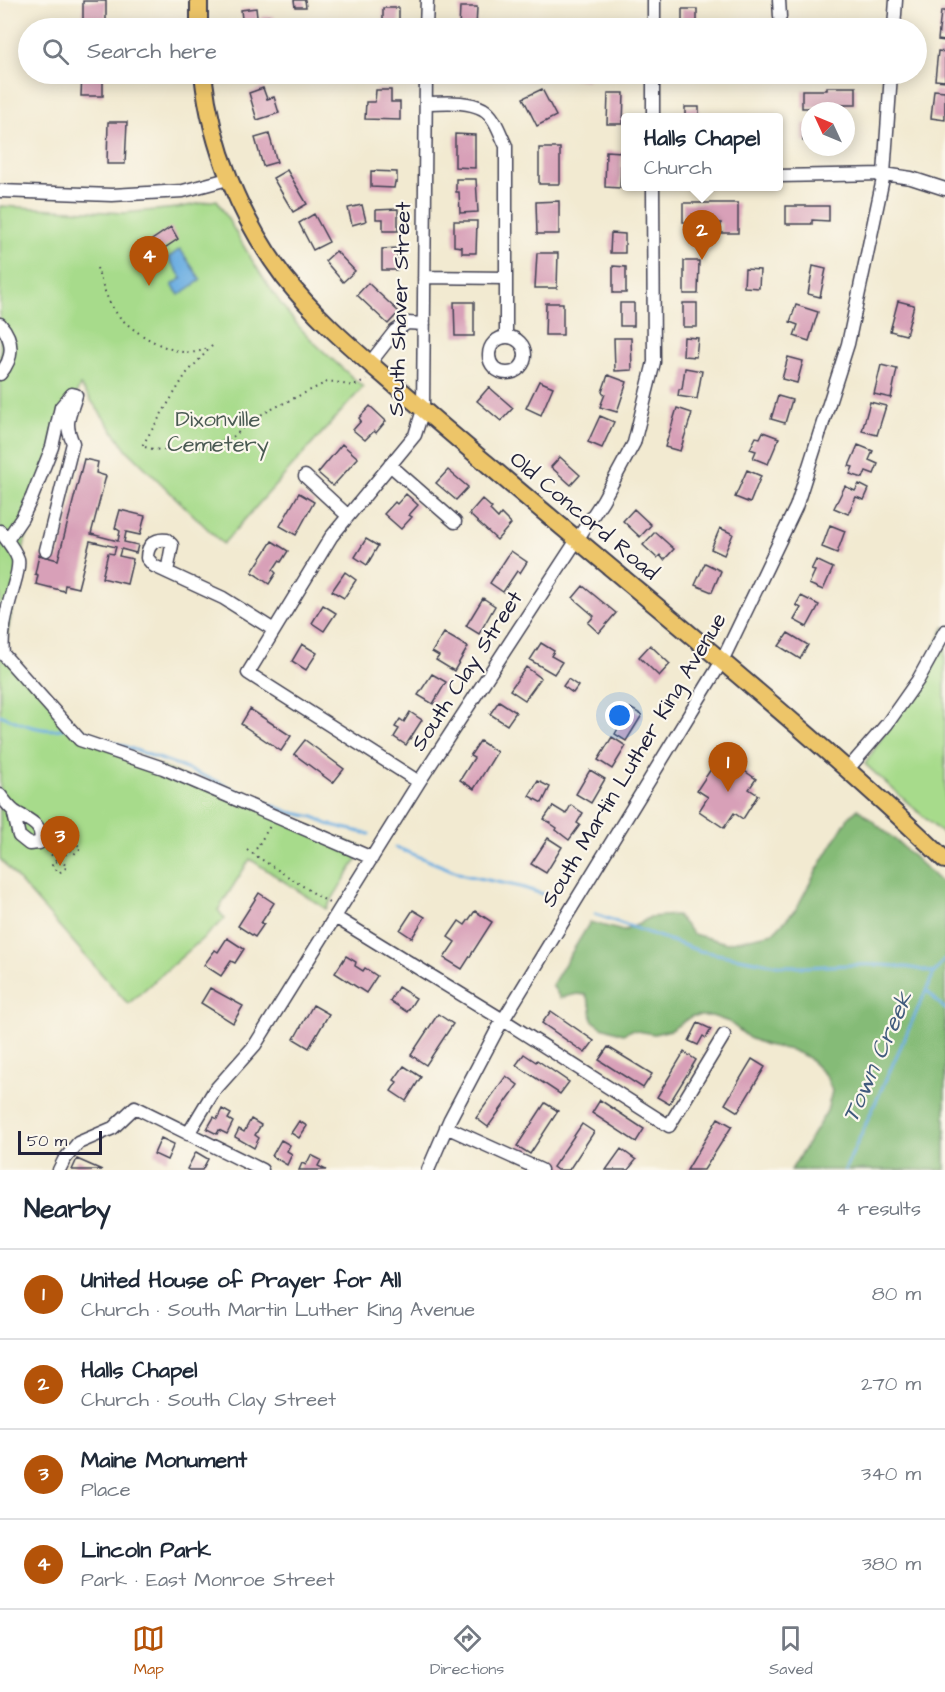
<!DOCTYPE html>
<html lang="en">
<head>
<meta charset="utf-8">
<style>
  body { margin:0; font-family:"Architects Daughter",sans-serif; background:#f2f2f3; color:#1f2937 }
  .compass { position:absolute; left:801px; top:102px; width:54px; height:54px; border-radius:50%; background:#fff; box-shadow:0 3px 15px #0003; rotate:314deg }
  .scale { position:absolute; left:18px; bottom:15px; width:84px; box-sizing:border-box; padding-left:6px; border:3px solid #22223b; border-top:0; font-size:16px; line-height:21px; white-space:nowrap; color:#22223b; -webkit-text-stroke:4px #fbf7ec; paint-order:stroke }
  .you { position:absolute; left:620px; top:716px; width:21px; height:21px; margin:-15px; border:4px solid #fff; border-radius:50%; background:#1a73e8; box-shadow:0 0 0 9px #1a73e833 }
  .badge { display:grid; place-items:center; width:39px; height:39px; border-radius:50%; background:#b45309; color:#fff; font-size:20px; font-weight:700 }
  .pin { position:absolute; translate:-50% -50px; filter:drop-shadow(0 2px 3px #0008) }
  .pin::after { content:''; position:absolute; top:32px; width:21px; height:18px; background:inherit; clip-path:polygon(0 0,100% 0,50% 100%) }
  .popup { position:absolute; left:621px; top:113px; width:162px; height:78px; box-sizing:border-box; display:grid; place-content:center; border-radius:6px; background:#fff; filter:drop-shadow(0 2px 4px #0005); font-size:20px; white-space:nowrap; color:#747a83 }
  .popup b { font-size:22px; color:#1f2937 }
  .popup::after { content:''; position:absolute; left:50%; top:100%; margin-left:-12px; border:12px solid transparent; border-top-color:#fff }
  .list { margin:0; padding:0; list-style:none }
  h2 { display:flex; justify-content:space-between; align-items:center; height:78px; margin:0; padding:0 24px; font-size:26px }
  h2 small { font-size:20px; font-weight:400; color:#747a83 }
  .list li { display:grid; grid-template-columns:39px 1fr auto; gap:18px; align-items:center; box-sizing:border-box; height:90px; padding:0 24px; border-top:2px solid #e0e1e3 }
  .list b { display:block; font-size:22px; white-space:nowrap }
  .list p { margin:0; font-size:20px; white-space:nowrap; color:#747a83 }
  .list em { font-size:20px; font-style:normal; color:#747a83 }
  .icon { flex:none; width:33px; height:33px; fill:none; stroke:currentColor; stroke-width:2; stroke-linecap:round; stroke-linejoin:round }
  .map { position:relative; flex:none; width:945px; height:1170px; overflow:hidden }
  .search { position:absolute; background:#fff; box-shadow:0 3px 15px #0003; left:18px; right:18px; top:18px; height:66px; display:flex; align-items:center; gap:15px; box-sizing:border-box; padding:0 21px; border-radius:33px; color:#747a83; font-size:22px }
  .sheet { height:438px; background:#fff }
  nav { display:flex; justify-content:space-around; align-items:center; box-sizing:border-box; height:84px; border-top:2px solid #e0e1e3; background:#fff; font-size:16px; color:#747a83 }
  nav a { display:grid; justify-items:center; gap:3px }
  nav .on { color:#b45309 }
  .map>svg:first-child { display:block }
  .green { fill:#a7db8b; stroke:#647e63; stroke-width:1.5 }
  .forest { fill:#85bb77; stroke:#546e59; stroke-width:1.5 }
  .water { fill:#6caee1; stroke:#47688e; stroke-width:1.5 }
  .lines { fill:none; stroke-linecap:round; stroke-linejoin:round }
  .stream { stroke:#6caee1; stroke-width:3 }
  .building { fill:#d8a0b8 }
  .minor-casing { stroke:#414052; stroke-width:15 }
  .major-casing { stroke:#414052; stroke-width:20 }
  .path { stroke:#414052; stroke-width:2; stroke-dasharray:1.5 4.5; stroke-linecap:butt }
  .minor { stroke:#fff; stroke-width:12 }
  .major { stroke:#edc569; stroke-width:16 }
  .labels { text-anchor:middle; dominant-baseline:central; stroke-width:4.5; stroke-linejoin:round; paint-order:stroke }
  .street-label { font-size:22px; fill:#22223b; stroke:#fbf7ec }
  .park-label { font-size:22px; fill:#4a5a53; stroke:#fbf7ec }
  .water-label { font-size:24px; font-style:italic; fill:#405a7d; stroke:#fbf7ec }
</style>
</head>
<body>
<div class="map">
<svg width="945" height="1170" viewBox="0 0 945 1170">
  <rect width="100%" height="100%" fill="#fbf7ec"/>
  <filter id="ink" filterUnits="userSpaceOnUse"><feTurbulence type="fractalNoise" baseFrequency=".0167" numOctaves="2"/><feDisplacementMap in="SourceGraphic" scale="12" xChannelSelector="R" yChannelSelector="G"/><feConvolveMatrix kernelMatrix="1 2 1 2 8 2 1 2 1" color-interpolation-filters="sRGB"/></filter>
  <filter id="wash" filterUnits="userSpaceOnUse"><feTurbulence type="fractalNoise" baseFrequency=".008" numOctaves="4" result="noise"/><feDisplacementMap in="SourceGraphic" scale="24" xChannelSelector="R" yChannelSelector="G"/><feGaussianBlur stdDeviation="1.35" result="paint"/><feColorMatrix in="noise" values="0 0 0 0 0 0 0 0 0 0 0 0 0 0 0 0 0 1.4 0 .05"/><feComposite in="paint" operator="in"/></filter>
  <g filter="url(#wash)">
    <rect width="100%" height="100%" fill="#f2ead1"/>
    <path class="green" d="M217,200C239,238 261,278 288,313C309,341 338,364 363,387L223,544L127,450L80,385L60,437L25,541L5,647L11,657L84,736L364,848L326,909L250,859L218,910L225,919L128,1004L0,859V206L124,213L177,208Z
      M945,626V836L865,764L918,680Z"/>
    <path class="forest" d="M858,809L899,843L945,886V1170H791L827,1111L832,1091L826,1076L807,1057L791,1050L766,1045L749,1038L729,1022L712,1016H692L671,1030L654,1034L632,1030L623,1034L602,1027L592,1020L591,1008L586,995L577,994L560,998L552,985L590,922L623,931L639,924L650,917L677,915L693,934L727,943L773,933L796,909L818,868L848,818Z"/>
    <path class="water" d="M180,249L201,280L179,295L172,285L182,278L168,258Z"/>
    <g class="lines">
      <path class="stream" d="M0,715C19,723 44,734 65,728
        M77,728L101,738L169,762L221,783L241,793L289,812L314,817L327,824L369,834
        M395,847L464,875L521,887L552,897
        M595,914L700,951L783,966H794L798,967C843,966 891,960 934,973
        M926,990L945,1009
        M845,1170L934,973L945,959"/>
    </g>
    <g id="blocks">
      <path class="building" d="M294,0H305L306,7H295Z
        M83,1H106V28H83Z
        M460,7H477L476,28H459Z
        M256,8L258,26H261V28H243L241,10Z
        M383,8H399V28H383Z
        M682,9H697V28H682Z
        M941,11H945V41L938,40Z
        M273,16L274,23L261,24V17Z
        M833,20L850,21V25L864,26V28H832Z
        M938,51L945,52V81L935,80Z
        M82,74H103V96H81Z
        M383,74H400V80L383,79Z
        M459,74H477V77H459Z
        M573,74H588L587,80L572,78Z
        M609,74H624V79H609Z
        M827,87H856V105H829V108H802V90H827Z
        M263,88L267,99L274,97L279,113L257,120L249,93Z
        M542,89L556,116L537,126L523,98Z
        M376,90H391V102H400V120L365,119L366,102H375Z
        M934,90L945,91V120L931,118Z
        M608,93H624L623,124H607Z
        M685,107H699V118H685Z
        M108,122H127L125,164H107Z
        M803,124H810V141H803Z
        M269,134L277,162L263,166L255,138Z
        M455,134L475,135V168L455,167Z
        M539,148H560V184H539Z
        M606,151L622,152L620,188L605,187Z
        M287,170L307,204L293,212L273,178Z
        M371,171L397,172V182H395L394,188L371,187Z
        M456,179H476L478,212L460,213L459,192H456Z
        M559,201V234H537L536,202Z
        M683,203H738V233H721V223L683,222Z
        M362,205L366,221L352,225L348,208Z
        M786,206H829V221L812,220V224H786Z
        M398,209V231H383V219H376V210Z
        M314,214L329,242L313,250L299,223Z
        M454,221H477L476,253H462V247L454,246Z
        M171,227L178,239L154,255L146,244Z
        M611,233L625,234V253H610Z
        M397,248V270H382V249Z
        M336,251L355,271L343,282L325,261Z
        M537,253H558L557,288H535Z
        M684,261H699L698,294H684Z
        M613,266L626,267V293H613Z
        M813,266L826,269L820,297L808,294Z
        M745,269L760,270L759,288L744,287Z
        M368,283L399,312L388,324L357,295Z
        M898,301L914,305L906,335L890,331Z
        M454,302H474V336H455Z
        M546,303H563V335H545Z
        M620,303H634V326H620Z
        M683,303H697V327H683Z
        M796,305L818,312L809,341L794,336L798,325L790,322Z
        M684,337L698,338L696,357L683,356Z
        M614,338H631L632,370L615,371Z
        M788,357L803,361L797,383L782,379Z
        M881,365L897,369L891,398L874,394Z
        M685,368L702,371L697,399L678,396L679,389H682Z
        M608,375L627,382L617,412L600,407L605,394L602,392Z
        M539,381L553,387L541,415L526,408Z
        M489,387L513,408L501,421L477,401Z
        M778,396L792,400L785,423L771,419Z
        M870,402L886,406L877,435L862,431Z
        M370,406L386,421L376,433L374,431L365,440L353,430L361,421L359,418Z
        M677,408L692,413L680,451L665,447Z
        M600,416L614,422L602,448L588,442Z
        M763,432L779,438L768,464L753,458L756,451L750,449L756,437L760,438Z
        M342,444L358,458L333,486L318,473Z
        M858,445L873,451L869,460L878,464L874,474L866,471L863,478L850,474L853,467L849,466Z
        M560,457L580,475L571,485L551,467Z
        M84,459L98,462L96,473L106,476L91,534L118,541L120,531L115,528L120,510L145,516L140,535L126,532L124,542L138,545L136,553L121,549L119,556L133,559L127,584L102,578L108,553L114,554L116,547L90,541L78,588L65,585L64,591L36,584L38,575L35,574L39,555L58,560Z
        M448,470L468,487L456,500L436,483Z
        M747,470L761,476L750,503L735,497Z
        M859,484L869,489L864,500L856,497L848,514L834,508L845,486L855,491Z
        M299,493L314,502L296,535L280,526Z
        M406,494L418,505L409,515L412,517L401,529L384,514L395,502L397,504Z
        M482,499L492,508L490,510L498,518L501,514L511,524L497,540L469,514Z
        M634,509L651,525L640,537L623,521Z
        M830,525L845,531L837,553L822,547Z
        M720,528L733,534L724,555L711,549Z
        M655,532L674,549L664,560L660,555L657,558L643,545Z
        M366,539L378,546L367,565L355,557Z
        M272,541L288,551L281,562L279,561L273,570L276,573L269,584L252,572Z
        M511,551L527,562L520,573L517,571L503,592L490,583Z
        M816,560L833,568L823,590L809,584L815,571L811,570Z
        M705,563L721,571L712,592L695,585Z
        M345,572L356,580L344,598L332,591Z
        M583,586L616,613L599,633L588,623L594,616L573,598Z
        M801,596L819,605L807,627L794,620L801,608L796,605Z
        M483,598L495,606L479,634L466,626Z
        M323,605L336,613L324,631L312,623Z
        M444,633L468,647L454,671L436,660L439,656L432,652Z
        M788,633L808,645L800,659L779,646Z
        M541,643L554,651L551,656L562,662L554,674L530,660Z
        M302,644L317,653L306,670L292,661Z
        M650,645L670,664L659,676L639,657Z
        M526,667L541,678L525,700L510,690Z
        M432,674L446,682L433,704L418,695Z
        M568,679L578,686L573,693L563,686Z
        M499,701L516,712L507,725L490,714Z
        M630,708L642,715L626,741L615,734Z
        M250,709L291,736L281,751L241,724Z
        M410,712L422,720L406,745L394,737L399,729L395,727L400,719L404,722Z
        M612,737L626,746L612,769L598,760Z
        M305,740L344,769L333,783L294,754Z
        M480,741L497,752L474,789L460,780L474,758L470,756Z
        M730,761L756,779L749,789L758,795L743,819L734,813L724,828L699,811L708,797L697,790L713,766L722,773Z
        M590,770L605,779L591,803L576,794Z
        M538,781L550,787L542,803L529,796Z
        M571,805L583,813L577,823L580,825L569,840L556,830L557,828L544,819L553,806L566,814Z
        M548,838L562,847L546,873L531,864Z
        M259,893L274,903L261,923L264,924L255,937L238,926Z
        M413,910L425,917L412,938L400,930Z
        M475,911L492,922L462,969L444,958L455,942L448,937L459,921L465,925Z
        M227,938L244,949L235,963L231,961L221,976L204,965L215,950L218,952Z
        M346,956L356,962L355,966L363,971L365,968L377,976L366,993L335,973Z
        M398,987L416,998L407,1012L390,1001Z
        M210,988L243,1006L233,1023L201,1003Z
        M313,1005L329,1014L309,1048L294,1039Z
        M551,1011L594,1041L585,1053L542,1023Z
        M438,1014L453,1024L426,1065L411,1055Z
        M698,1023L711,1029L706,1038L703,1036L698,1045L689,1041Z
        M608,1047L652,1074L643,1088L599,1060Z
        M684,1052L696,1060L669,1104L657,1097Z
        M524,1054L536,1062L537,1060L569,1082L560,1094L516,1065Z
        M752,1059L765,1067L738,1112L725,1104Z
        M404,1066L421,1077L406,1101L391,1091L397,1082L394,1080Z
        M506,1076L518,1085L488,1127L476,1118Z
        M600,1100L644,1129L636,1142L592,1113Z
        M545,1103L558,1111L530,1154L517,1146Z
        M222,1109L231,1114L228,1119L233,1122L227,1134L219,1130L217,1134L207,1129L214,1117L217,1119Z
        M718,1118L732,1126L704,1170H687Z
        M251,1119L261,1125L255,1135L259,1138L254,1148L235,1137L239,1129L244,1132Z
        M299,1121L307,1126L299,1138L291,1133Z
        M582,1124L594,1132L569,1170H557L553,1167Z
        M161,1138L174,1144L167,1160L154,1154Z
        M281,1140L290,1145L287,1151L292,1154L287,1165L272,1156Z
        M621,1149L636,1160L628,1170H606Z
        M196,1152L208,1159L202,1170H189L187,1169Z
        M311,1155L321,1160L318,1166L326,1170H299L302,1163L306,1165Z
        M77,1159L102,1170H72Z"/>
    </g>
  </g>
  <g filter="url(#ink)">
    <use href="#blocks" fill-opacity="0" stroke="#414052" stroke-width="1.5"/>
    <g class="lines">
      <g class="minor-casing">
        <path id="minor" d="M779,0L780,17
          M426,28L427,0
          M654,28V0
          M894,28L896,0
          M426,103C444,103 466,100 483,109C495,116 500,134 506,146V337
          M653,118V74
          M778,176L884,174L911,178L945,189
          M0,191L112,195L183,191L228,179
          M424,277L505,278
          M0,324C14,340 14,358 0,374
          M489 355a18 18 0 1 1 36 0a18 18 0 1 1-36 0Z
          M370,363L395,331L407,323L424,324
          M390,465L455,522
          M305,476L348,516
          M0,531C6,539 15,550 18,559C20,569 14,583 12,592C6,613 1,633 3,654L80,740L163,768L372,858
          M7,540L22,518L32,497L52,447L61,407L72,394L76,395C70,417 63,421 73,443L46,550
          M167,572L172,545L167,540C154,538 147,546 147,558L154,566L223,598L274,630
          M848,769L887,724L918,680L945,631
          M419,782L248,673L331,537L415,435L423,410L426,74
          M0,795C4,800 9,807 14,811C25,819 47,825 39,843L29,844L19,836L13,810
          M335,917L503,1020L669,1126L724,1035
          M446,1127L541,1170
          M188,1134L214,1091L255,1045L419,782L603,500L634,443L654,362L653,186
          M59,1170L64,1160L78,1143L113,1128L135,1107L262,1170
          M428,1170L450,1119L497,1030L722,661L796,507L848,344L884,174L891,74"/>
      </g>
      <g class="major-casing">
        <path id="major" d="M199,0V28
          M203,74C211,147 240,218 284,277C313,314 347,344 382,374C419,406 455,437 492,468C592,553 694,636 793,722C845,767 896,812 945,860"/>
      </g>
      <path class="path" d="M97,268C102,283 107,302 118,315C133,333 172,356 196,352C201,351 205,349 210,347
        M212,346L186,374L142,446C165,455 213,449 234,436C241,431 247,422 255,418C279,405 303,394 327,382C344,380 348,392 366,380
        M47,850L57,861
        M247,850L329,903
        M253,854L270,826
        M60,859L67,867L59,873L52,865L71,850L68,847L75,842L81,848L74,854L71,850"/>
      <use href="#minor" class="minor"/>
      <use href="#major" class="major"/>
    </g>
  </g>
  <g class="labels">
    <g class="street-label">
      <text transform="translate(400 309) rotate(-88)">South Shaver Street</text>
      <text transform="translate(584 516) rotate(40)">Old Concord Road</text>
      <text transform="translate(467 671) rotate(-57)">South Clay Street</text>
      <text transform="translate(634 760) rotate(-59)">South Martin Luther King Avenue</text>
    </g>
    <g class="park-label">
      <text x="218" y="419">Dixonville<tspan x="218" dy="25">Cemetery</tspan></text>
    </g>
    <g class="water-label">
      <text transform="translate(878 1057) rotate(-66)">Town Creek</text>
    </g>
  </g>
</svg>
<svg class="compass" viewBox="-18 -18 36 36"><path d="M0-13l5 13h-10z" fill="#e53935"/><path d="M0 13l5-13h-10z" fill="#747a83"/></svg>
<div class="scale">50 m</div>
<div class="you"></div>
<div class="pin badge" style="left:728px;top:792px">1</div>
<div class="pin badge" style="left:702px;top:260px">2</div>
<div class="popup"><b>Halls Chapel</b>Church</div>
<div class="pin badge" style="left:60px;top:866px">3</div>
<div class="pin badge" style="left:149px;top:286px">4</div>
<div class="search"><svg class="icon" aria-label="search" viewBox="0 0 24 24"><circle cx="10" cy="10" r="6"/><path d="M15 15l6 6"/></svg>Search here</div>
</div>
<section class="sheet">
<h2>Nearby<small>4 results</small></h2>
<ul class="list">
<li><span class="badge">1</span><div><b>United House of Prayer for All</b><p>Church · South Martin Luther King Avenue</p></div><em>80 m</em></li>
<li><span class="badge">2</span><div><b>Halls Chapel</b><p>Church · South Clay Street</p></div><em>270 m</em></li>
<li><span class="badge">3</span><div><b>Maine Monument</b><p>Place</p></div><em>340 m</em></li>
<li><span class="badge">4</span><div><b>Lincoln Park</b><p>Park · East Monroe Street</p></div><em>380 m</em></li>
</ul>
</section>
<nav>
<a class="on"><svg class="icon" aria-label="map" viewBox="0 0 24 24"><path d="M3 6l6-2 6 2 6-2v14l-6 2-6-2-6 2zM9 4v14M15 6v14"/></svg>Map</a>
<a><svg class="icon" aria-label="directions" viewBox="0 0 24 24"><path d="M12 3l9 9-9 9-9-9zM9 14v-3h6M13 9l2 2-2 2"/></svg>Directions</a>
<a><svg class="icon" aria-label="saved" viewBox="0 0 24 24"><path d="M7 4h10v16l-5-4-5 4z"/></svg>Saved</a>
</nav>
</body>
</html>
